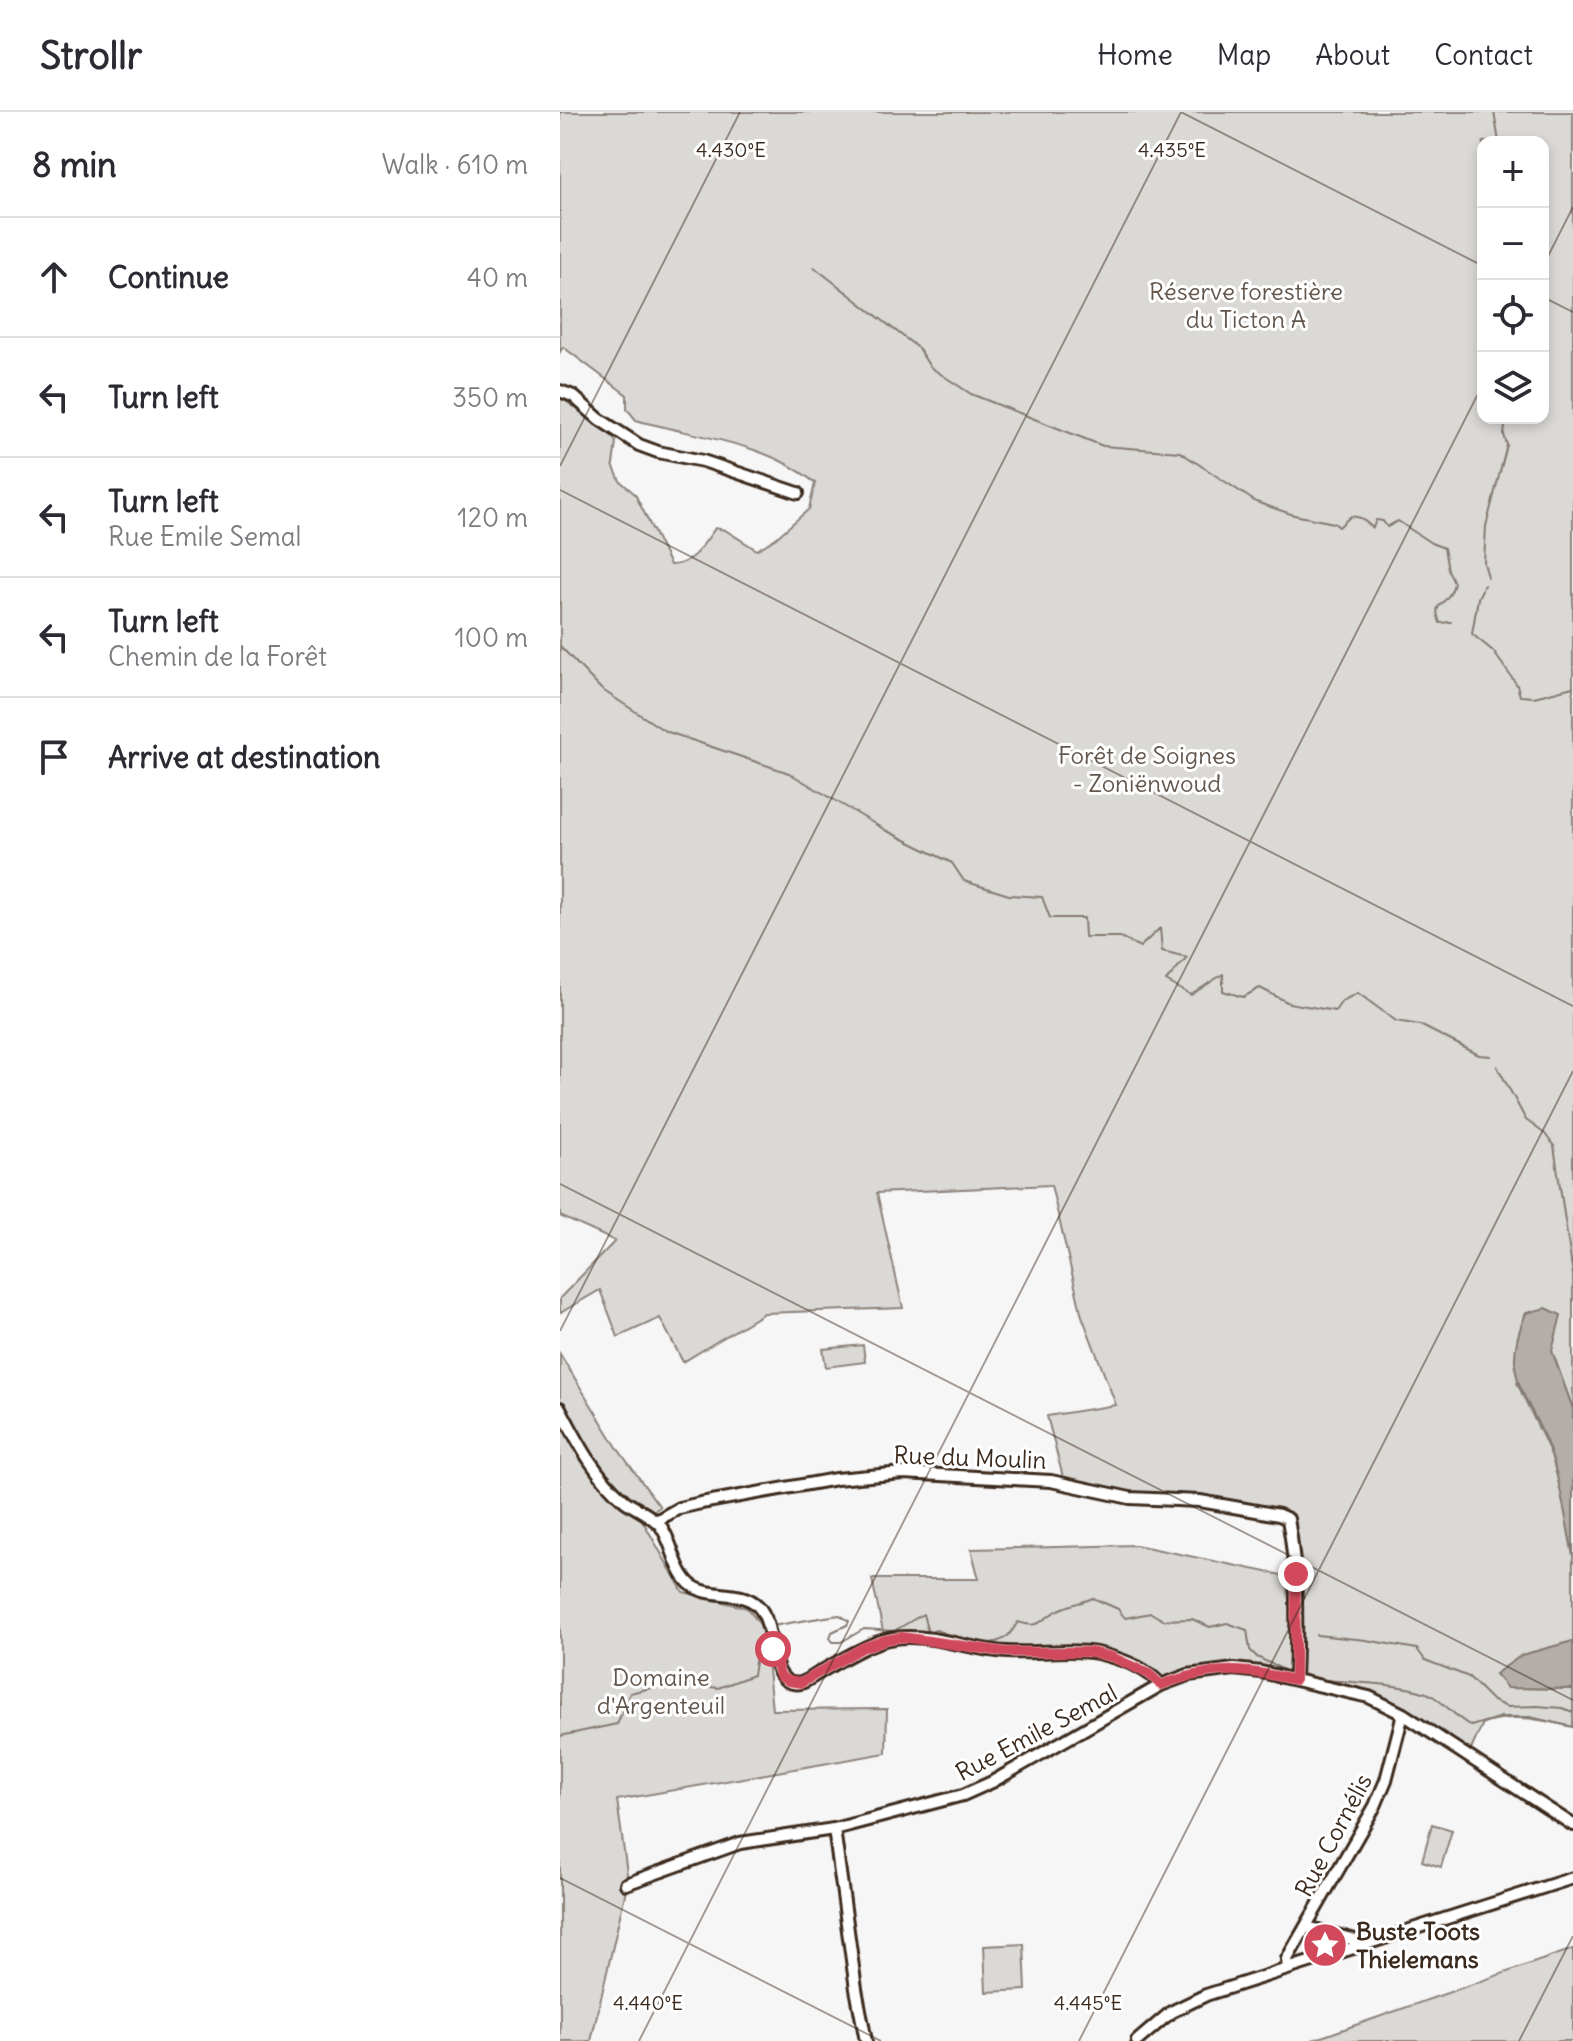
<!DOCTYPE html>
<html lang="en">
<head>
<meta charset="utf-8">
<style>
  body { margin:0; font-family:Delius,sans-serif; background:#f2f2f3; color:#2b2b33 }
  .controls { position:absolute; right:24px; top:24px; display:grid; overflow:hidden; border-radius:16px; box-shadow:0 4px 12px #0003 }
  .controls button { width:72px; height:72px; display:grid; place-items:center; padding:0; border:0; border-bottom:2px solid #e1e1e2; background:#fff; color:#2b2b33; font:40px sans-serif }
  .stop { position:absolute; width:24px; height:24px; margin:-18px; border:6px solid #d1495b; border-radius:50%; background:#fff }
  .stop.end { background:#d1495b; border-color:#fff; box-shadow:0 2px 8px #0008 }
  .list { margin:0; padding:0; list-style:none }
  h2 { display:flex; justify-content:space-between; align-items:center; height:104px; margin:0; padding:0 32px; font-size:34px }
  h2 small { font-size:26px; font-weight:400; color:#7c7c81 }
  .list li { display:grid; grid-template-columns:52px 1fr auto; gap:24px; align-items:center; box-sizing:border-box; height:120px; padding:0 32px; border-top:2px solid #e1e1e2 }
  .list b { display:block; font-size:30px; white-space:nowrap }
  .list p { margin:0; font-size:26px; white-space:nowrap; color:#7c7c81 }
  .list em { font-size:26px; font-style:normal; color:#7c7c81 }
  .icon { flex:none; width:44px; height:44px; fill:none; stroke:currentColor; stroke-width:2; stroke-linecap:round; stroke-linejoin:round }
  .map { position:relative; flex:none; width:1013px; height:1929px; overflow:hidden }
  header { display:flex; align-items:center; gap:48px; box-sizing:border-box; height:112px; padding:0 40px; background:#fff; border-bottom:2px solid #e1e1e2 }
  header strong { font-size:38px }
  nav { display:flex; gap:44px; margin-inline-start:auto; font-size:28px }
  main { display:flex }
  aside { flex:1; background:#fff }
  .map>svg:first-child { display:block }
  .green { fill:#dbd9d6; stroke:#8b827a; stroke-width:2; fill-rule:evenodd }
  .water { fill:#b4aeaa; stroke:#847972; stroke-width:2 }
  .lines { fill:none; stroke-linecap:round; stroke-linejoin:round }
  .stream { stroke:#847972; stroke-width:2 }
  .minor-casing { stroke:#3b2a1e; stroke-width:16 }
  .minor { stroke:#fff; stroke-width:10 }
  .route { stroke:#d1495b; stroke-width:10 }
  .ticks { fill:none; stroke:#3b2a1e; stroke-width:2; stroke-opacity:0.45 }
  .labels { text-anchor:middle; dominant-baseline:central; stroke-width:6; stroke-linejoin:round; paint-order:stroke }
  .park-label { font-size:24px; fill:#63564c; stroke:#fff }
  .street-label { font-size:24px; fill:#3b2a1e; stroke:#fff }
  .poi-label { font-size:24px; font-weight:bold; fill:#3b2a1e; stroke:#fff; text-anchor:start }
  .ticks-label { font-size:20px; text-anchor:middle; fill:#3b2a1e; stroke:#fff; stroke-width:6; stroke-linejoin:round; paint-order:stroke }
</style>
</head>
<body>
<header>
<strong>Strollr</strong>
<nav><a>Home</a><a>Map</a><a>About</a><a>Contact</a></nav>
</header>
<main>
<aside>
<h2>8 min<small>Walk · 610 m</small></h2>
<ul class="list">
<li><svg class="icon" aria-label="ahead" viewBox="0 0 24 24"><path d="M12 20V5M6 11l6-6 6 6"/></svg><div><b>Continue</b></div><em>40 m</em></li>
<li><svg class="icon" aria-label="left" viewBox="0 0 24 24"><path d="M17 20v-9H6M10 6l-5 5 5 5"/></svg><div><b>Turn left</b></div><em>350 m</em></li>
<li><svg class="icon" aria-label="left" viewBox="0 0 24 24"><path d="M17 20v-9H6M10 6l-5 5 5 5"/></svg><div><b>Turn left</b><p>Rue Emile Semal</p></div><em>120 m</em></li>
<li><svg class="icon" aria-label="left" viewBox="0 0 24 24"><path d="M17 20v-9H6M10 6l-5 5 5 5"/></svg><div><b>Turn left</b><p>Chemin de la Forêt</p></div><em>100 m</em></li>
<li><svg class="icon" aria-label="arrive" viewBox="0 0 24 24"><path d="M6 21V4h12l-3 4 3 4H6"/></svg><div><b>Arrive at destination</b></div></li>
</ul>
</aside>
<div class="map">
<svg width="1013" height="1929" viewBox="0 0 1013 1929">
  <rect width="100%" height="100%" fill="#f7f6f6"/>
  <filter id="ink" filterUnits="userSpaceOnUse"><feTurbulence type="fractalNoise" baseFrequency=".0125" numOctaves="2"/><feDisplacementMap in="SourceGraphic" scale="16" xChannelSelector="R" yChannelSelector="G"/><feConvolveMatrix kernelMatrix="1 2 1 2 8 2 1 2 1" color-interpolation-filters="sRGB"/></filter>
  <g filter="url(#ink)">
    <path class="green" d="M0,0H1013V1297L992,1239L957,1271L991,1342L1003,1385L1013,1443V1529L962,1543L947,1576L1013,1577V1615C981,1608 955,1601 923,1611L910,1640L872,1616L768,1572V1569L739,1564L741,1467L730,1406L570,1382L503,1365L487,1304L556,1293L522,1204L491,1073L317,1081L343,1196L204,1201L123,1250L100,1206L58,1225L40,1178L0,1201V1186L55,1129L0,1104V285L49,320L56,330L53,353L60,369L75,382L110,453C131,454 144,432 155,416L165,418L197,438L216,426L249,397L255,371C206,330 136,325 76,308L67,297V283L3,235L0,240ZM923,30H983V306H923Z
      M303,1233L305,1250L266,1255L263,1237Z
      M0,1242L58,1337L100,1395L81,1406L123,1480L187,1496L204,1517L212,1598L327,1597L326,1641L57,1688L68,1769L31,1929H0Z
      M576,1433L731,1465L733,1496L730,1561C721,1559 717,1560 707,1559C666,1552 641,1554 602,1569L553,1542L445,1537L324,1524L312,1467H419L411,1437Z
      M872,1712L892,1718L881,1755L862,1749Z
      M464,1832L466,1878L426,1880L424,1834Z
      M1013,1837V1929H750Z"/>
    <path class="water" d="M986,1196L1001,1203L992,1239L1013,1297V1443C1006,1410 1002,1378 992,1346C974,1285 936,1271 966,1201Z
      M1013,1529V1577L947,1576L935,1562L962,1543Z"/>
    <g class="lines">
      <path class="stream" d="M934,0L939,30
        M254,155L358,236L370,255L411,282L543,334L620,340L696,390L734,403L774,411L779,415L791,404L801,406L813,416L816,408L823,409L827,415L838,409L871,431L884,436L888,458L894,471C893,475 892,480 889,483C880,497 873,491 880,511L891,510
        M928,465L924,451L926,414L947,333L944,323L946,306
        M924,473L918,486L912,522L933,539L957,573L960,584L974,585L1013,575
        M0,534L41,577L105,619L229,661L325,718L392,751L404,769L449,783L482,785L490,806H524L525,825H560L580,835L600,816L602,839L627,845L606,869L631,883L663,862V879L683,885L700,876L729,891L775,899L782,889L798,881L836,909L860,913L919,943L931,944
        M937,954L966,1008L985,1022L994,1034L1013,1163
        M213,1514C235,1510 257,1506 280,1503L289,1509L287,1513L272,1520L270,1526L273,1530H281L304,1517L334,1519L363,1502L368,1521L376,1518C394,1525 429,1539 446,1525C451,1522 455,1514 458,1510C480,1517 479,1509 495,1500C505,1493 522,1491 533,1486L558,1497L565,1506L591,1501L603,1508L632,1507L650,1515L667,1511L687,1518L690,1538L697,1545L730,1561
        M756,1523L806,1528L857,1537L865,1548L909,1565L933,1589L947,1595L977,1594L1002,1596L1013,1600
        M752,1567C781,1570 848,1571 871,1583C886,1592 896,1606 911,1614L941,1605H970L1013,1615
        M105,1572L116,1570L158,1576L193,1563L198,1530L205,1518
        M0,1624L57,1612L70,1581L95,1575"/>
      <g class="minor-casing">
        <path id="minor" d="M0,279L13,284L39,307L79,333L98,340L143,349L238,381
          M0,1296C18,1330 34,1363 65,1389C76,1397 91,1403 100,1413C113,1430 114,1457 130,1472C149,1488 180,1476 198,1494C216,1513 208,1561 229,1570C232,1571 237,1572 241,1571C248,1569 255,1563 262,1559C281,1548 300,1536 321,1529C360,1516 407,1538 447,1540C472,1542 514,1536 537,1541C559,1546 587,1556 601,1573
          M96,1409L119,1396L141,1391L276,1367L343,1361L491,1369L570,1386L640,1389L719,1403L728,1407C738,1461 737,1514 735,1568
          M274,1717L296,1877L306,1929
          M66,1772L180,1731L274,1717L403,1683L432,1670L601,1573L628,1563L674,1557L701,1560L809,1585L843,1602L1013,1713
          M747,1815L806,1831
          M728,1857L727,1847L815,1694L826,1668L843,1602
          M577,1929L611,1900L646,1883L1013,1766"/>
      </g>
      <use href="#minor" class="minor"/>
    </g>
  </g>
  <g class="lines" filter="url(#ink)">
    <path class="route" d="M213,1537L220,1564L228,1569L241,1571L302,1536L325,1528L342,1525L445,1540H530L552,1545L589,1562L601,1573C652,1554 683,1556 735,1568L736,1462"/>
  </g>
  <path class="ticks" d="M621,0L923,154M983,154L1013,95M983,185L1013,200M0,354L180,0M0,378L1013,894M0,1072L1013,1588M0,1219L621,0M0,1766L321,1929M79,1929L923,272M519,1929L1013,959M959,1929L1013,1824"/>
  <defs>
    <g id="sight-disc" transform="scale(2.3)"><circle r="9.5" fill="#d1495b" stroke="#fff"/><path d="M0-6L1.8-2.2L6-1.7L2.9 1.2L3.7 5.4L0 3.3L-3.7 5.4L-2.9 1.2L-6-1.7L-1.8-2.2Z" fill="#fff"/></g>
  </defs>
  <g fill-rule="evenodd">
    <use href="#sight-disc" x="765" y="1833"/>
  </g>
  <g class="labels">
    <g class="park-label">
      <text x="686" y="179">Réserve forestière<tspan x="686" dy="28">du Ticton A</tspan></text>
      <text x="587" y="643">Forêt de Soignes<tspan x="587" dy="28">- Zoniënwoud</tspan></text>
      <text x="101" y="1565">Domaine<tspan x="101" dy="28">d'Argenteuil</tspan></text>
    </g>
    <g class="street-label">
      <text transform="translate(410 1345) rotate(2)">Rue du Moulin</text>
      <text transform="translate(476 1620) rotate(-28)">Rue Emile Semal</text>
      <text transform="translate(773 1723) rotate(-62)">Rue Cornélis</text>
    </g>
    <g class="poi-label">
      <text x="796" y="1819">Buste Toots<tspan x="796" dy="28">Thielemans</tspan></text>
    </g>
  </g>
  <g class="ticks-label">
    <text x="171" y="45">4.430°E</text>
    <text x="612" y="45">4.435°E</text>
    <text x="88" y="1898">4.440°E</text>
    <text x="528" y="1898">4.445°E</text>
  </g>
</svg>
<div class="controls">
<button>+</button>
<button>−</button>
<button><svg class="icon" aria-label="locate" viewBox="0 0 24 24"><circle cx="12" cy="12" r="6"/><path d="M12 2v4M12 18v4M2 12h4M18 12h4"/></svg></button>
<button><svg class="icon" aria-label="layers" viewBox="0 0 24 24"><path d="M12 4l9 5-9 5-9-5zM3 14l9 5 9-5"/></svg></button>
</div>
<div class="stop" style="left:213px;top:1537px"></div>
<div class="stop end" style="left:736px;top:1462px"></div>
</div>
</main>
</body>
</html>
